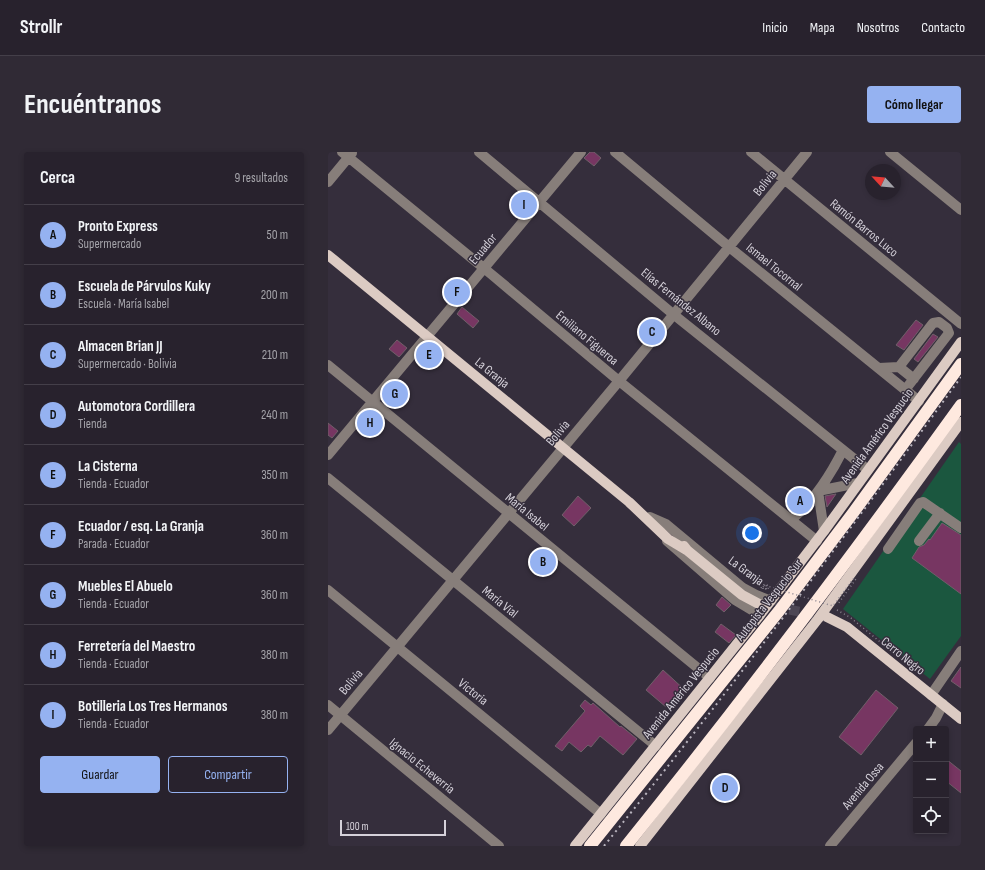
<!DOCTYPE html>
<html lang="es">
<head>
<meta charset="utf-8">
<style>
  body { margin:0; font-family:"Sofia Sans Condensed",sans-serif; background:#302a35; color:#f1f3f6 }
  .controls { position:absolute; right:12px; bottom:12px; display:grid; overflow:hidden; border-radius:4px; box-shadow:0 2px 6px #0003 }
  .controls button { width:36px; height:36px; display:grid; place-items:center; padding:0; border:0; border-bottom:1px solid #443f49; background:#28222d; color:#f1f3f6; font:20px sans-serif }
  .compass { position:absolute; left:537px; top:12px; width:36px; height:36px; border-radius:50%; background:#28222d; box-shadow:0 2px 6px #0003; rotate:296deg }
  .scale { position:absolute; left:12px; bottom:10px; width:106px; box-sizing:border-box; padding-left:4px; border:2px solid #d5d1da; border-top:0; font-size:11px; line-height:14px; white-space:nowrap; color:#d5d1da; -webkit-text-stroke:3px #352e3c; paint-order:stroke }
  .you { position:absolute; left:424px; top:381px; width:14px; height:14px; margin:-10px; border:3px solid #fff; border-radius:50%; background:#1a73e8; box-shadow:0 0 0 6px #1a73e833 }
  .badge { display:grid; place-items:center; width:26px; height:26px; border-radius:50%; background:#95b2f1; color:#111; font-size:13px; font-weight:700 }
  .pin { position:absolute; translate:-50% -50%; border:2px solid #fff; box-shadow:0 1px 4px #0006 }
  .list { margin:0; padding:0; list-style:none }
  h2 { display:flex; justify-content:space-between; align-items:center; height:52px; margin:0; padding:0 16px; font-size:17px }
  h2 small { font-size:13px; font-weight:400; color:#a5a4aa }
  .list li { display:grid; grid-template-columns:26px 1fr auto; gap:12px; align-items:center; box-sizing:border-box; height:60px; padding:0 16px; border-top:1px solid #443f49 }
  .list b { display:block; font-size:15px; white-space:nowrap }
  .list p { margin:0; font-size:13px; white-space:nowrap; color:#a5a4aa }
  .list em { font-size:13px; font-style:normal; color:#a5a4aa }
  .actions { display:flex; gap:8px; padding:12px 16px }
  .actions a { flex:1; padding:9px 0; border:1px solid #95b2f1; border-radius:4px; text-align:center; font-size:14px; color:#95b2f1 }
  .actions .main { background:#95b2f1; color:#111 }
  .icon { flex:none; width:22px; height:22px; fill:none; stroke:currentColor; stroke-width:2; stroke-linecap:round; stroke-linejoin:round }
  .map { position:relative; flex:none; width:633px; height:694px; overflow:hidden; border-radius:4px }
  header { display:flex; align-items:center; gap:24px; box-sizing:border-box; height:56px; padding:0 20px; background:#28222d; border-bottom:1px solid #443f49 }
  header strong { font-size:19px }
  nav { display:flex; gap:22px; margin-inline-start:auto; font-size:14px }
  .intro { display:flex; align-items:center; justify-content:space-between; box-sizing:border-box; height:96px; padding:0 24px }
  h1 { margin:0; font-size:28px }
  .button { padding:10px 18px; border-radius:4px; background:#95b2f1; color:#111; font-size:14px; font-weight:700 }
  main { display:flex; gap:24px; padding:0 24px }
  aside { flex:1; background:#28222d; border-radius:4px; box-shadow:0 2px 6px #0003 }
  .map>svg:first-child { display:block }
  .green { fill:#1b573f }
  .building { fill:#773662; stroke:#705f69 }
  .lines { fill:none; stroke-linecap:round; stroke-linejoin:round }
  .major-tunnel { stroke:#4d4654; stroke-width:10; stroke-dasharray:10 5; stroke-linecap:butt }
  .path { stroke:#88828e; stroke-width:1.5; stroke-dasharray:1 3; stroke-linecap:butt }
  .minor { stroke:#877e7a; stroke-width:10 }
  .major { stroke:#dccbc3; stroke-width:10 }
  .highway { stroke:#fee9df; stroke-width:12 }
  .rail { stroke:#b9b4be; stroke-width:2; stroke-dasharray:2 4; stroke-linecap:butt }
  .path-bridge { stroke:#88828e; stroke-width:1.5; stroke-dasharray:1 3; stroke-linecap:butt }
  .labels { text-anchor:middle; dominant-baseline:central; stroke-width:3; stroke-linejoin:round; paint-order:stroke }
  .street-label { font-size:13px; fill:#d5d1da; stroke:#352e3c }
</style>
</head>
<body>
<header>
<strong>Strollr</strong>
<nav><a>Inicio</a><a>Mapa</a><a>Nosotros</a><a>Contacto</a></nav>
</header>
<div class="intro"><h1>Encuéntranos</h1><a class="button">Cómo llegar</a></div>
<main>
<aside>
<h2>Cerca<small>9 resultados</small></h2>
<ul class="list">
<li><span class="badge">A</span><div><b>Pronto Express</b><p>Supermercado</p></div><em>50 m</em></li>
<li><span class="badge">B</span><div><b>Escuela de Párvulos Kuky</b><p>Escuela · María Isabel</p></div><em>200 m</em></li>
<li><span class="badge">C</span><div><b>Almacen Brian JJ</b><p>Supermercado · Bolivia</p></div><em>210 m</em></li>
<li><span class="badge">D</span><div><b>Automotora Cordillera</b><p>Tienda</p></div><em>240 m</em></li>
<li><span class="badge">E</span><div><b>La Cisterna</b><p>Tienda · Ecuador</p></div><em>350 m</em></li>
<li><span class="badge">F</span><div><b>Ecuador / esq. La Granja</b><p>Parada · Ecuador</p></div><em>360 m</em></li>
<li><span class="badge">G</span><div><b>Muebles El Abuelo</b><p>Tienda · Ecuador</p></div><em>360 m</em></li>
<li><span class="badge">H</span><div><b>Ferretería del Maestro</b><p>Tienda · Ecuador</p></div><em>380 m</em></li>
<li><span class="badge">I</span><div><b>Botilleria Los Tres Hermanos</b><p>Tienda · Ecuador</p></div><em>380 m</em></li>
</ul>
<div class="actions"><a class="main">Guardar</a><a>Compartir</a></div>
</aside>
<div class="map">
<svg width="633" height="694" viewBox="0 0 633 694">
  <rect width="100%" height="100%" fill="#352e3c"/>
  <path class="green" d="M631,290L633,292V484L602,527L515,457Z"/>
  <path class="building" d="M262,0H266L273,6L266,14L256,6Z
    M188,41L197,49L198,54L194,58L183,48Z
    M134,155L151,169L145,176L129,162Z
    M588,168L595,173L576,198L568,193Z
    M605,182L610,185L590,210L586,207Z
    M69,188L79,196L71,205L61,197Z
    M98,196H102L106,199L101,206L95,201Z
    M72,231L78,236L67,249L61,244Z
    M42,264H46L50,268L40,279L34,273Z
    M0,271L10,279L4,286L0,283Z
    M508,342L499,355L497,344Z
    M250,344L263,356L246,374L234,363Z
    M614,371L633,383V442L584,406L591,395L596,393L601,387L602,388Z
    M394,445L403,453L396,460L388,453Z
    M393,472L408,483L401,491L387,480Z
    M633,515V536L623,529Z
    M335,518L358,539L347,551L344,548L338,555L318,538Z
    M548,538L570,556L533,603L511,585Z
    M257,548L263,553L265,551L292,575L293,574L309,587L295,603L272,584L263,595L260,593L253,600L241,590L234,599L227,594L257,559L252,554Z
    M618,607L633,619V641L618,629Z"/>
  <g class="lines">
    <path class="major-tunnel" d="M432,452L499,465"/>
    <path class="path" d="M433,436L435,433L438,432L441,435L439,438
      M435,437V434L438,432L440,435L438,437
      M509,458L523,466L579,512"/>
    <path class="minor" d="M14,0L163,122L291,229L489,389
      M151,0L345,162L540,318
      M287,0L406,99L591,249
      M423,0L633,172
      M562,0L633,58
      M0,30L24,1
      M0,213L382,526
      M571,215L605,171L611,170L619,176L621,181L577,238
      M551,216L571,215L586,227
      M0,303L253,0
      M0,326L328,594
      M322,365L338,372L415,436L428,443L443,449
      M463,368C485,350 502,324 515,298
      M496,379L490,339L530,331
      M339,389L407,448L432,463
      M591,389L612,361
      M560,397L592,351L595,350L633,376
      M0,438L273,662
      M603,543L633,499
      M0,553L171,694
      M600,577L608,566L615,552
      M0,578L291,229L479,0
      M502,694L588,591"/>
    <path class="major" d="M0,103L301,350L340,387L360,399
      M356,394L360,399L414,443L431,452
      M499,465L519,475L633,567
      M247,694L432,463L496,379L633,190
      M312,694L490,467L633,270"/>
    <path class="highway" d="M262,694L451,459L525,361L633,212
      M298,694C414,550 525,403 633,253"/>
    <path class="rail" d="M276,694C400,541 518,384 633,225"/>
    <path class="path-bridge" d="M438,437L435,436L436,433L505,454L526,426L528,427L510,452"/>
  </g>
  <g class="labels">
    <g class="street-label">
      <text transform="translate(437 31) rotate(-51)">Bolivia</text>
      <text transform="translate(536 76) rotate(39)">Ramón Barros Luco</text>
      <text transform="translate(155 97) rotate(-50)">Ecuador</text>
      <text transform="translate(446 115) rotate(39)">Ismael Tocornal</text>
      <text transform="translate(353 150) rotate(39)">Elías Fernández Albano</text>
      <text transform="translate(259 186) rotate(40)">Emiliano Figueroa</text>
      <text transform="translate(164 221) rotate(39)">La Granja</text>
      <text transform="translate(230 281) rotate(-50)">Bolivia</text>
      <text transform="translate(549 284) rotate(-54)">Avenida Américo Vespucio</text>
      <text transform="translate(199 360) rotate(39)">María Isabel</text>
      <text transform="translate(418 419) rotate(36)">La Granja</text>
      <text transform="translate(441 448) rotate(-52)">Autopista Vespucio Sur</text>
      <text transform="translate(172 450) rotate(39)">María Vial</text>
      <text transform="translate(575 504) rotate(39)">Cerro Negro</text>
      <text transform="translate(23 530) rotate(-50)">Bolivia</text>
      <text transform="translate(145 540) rotate(39)">Victoria</text>
      <text transform="translate(353 541) rotate(-51)">Avenida Américo Vespucio</text>
      <text transform="translate(94 614) rotate(39)">Ignacio Echeverria</text>
      <text transform="translate(535 634) rotate(-50)">Avenida Ossa</text>
    </g>
  </g>
</svg>
<div class="controls">
<button>+</button>
<button>−</button>
<button><svg class="icon" aria-label="locate" viewBox="0 0 24 24"><circle cx="12" cy="12" r="6"/><path d="M12 2v4M12 18v4M2 12h4M18 12h4"/></svg></button>
</div>
<svg class="compass" viewBox="-18 -18 36 36"><path d="M0-13l5 13h-10z" fill="#e53935"/><path d="M0 13l5-13h-10z" fill="#a5a4aa"/></svg>
<div class="scale">100 m</div>
<div class="you"></div>
<div class="pin badge" style="left:472px;top:349px">A</div>
<div class="pin badge" style="left:215px;top:410px">B</div>
<div class="pin badge" style="left:324px;top:180px">C</div>
<div class="pin badge" style="left:397px;top:636px">D</div>
<div class="pin badge" style="left:101px;top:203px">E</div>
<div class="pin badge" style="left:129px;top:140px">F</div>
<div class="pin badge" style="left:67px;top:242px">G</div>
<div class="pin badge" style="left:42px;top:271px">H</div>
<div class="pin badge" style="left:196px;top:53px">I</div>
</div>
</main>
</body>
</html>
